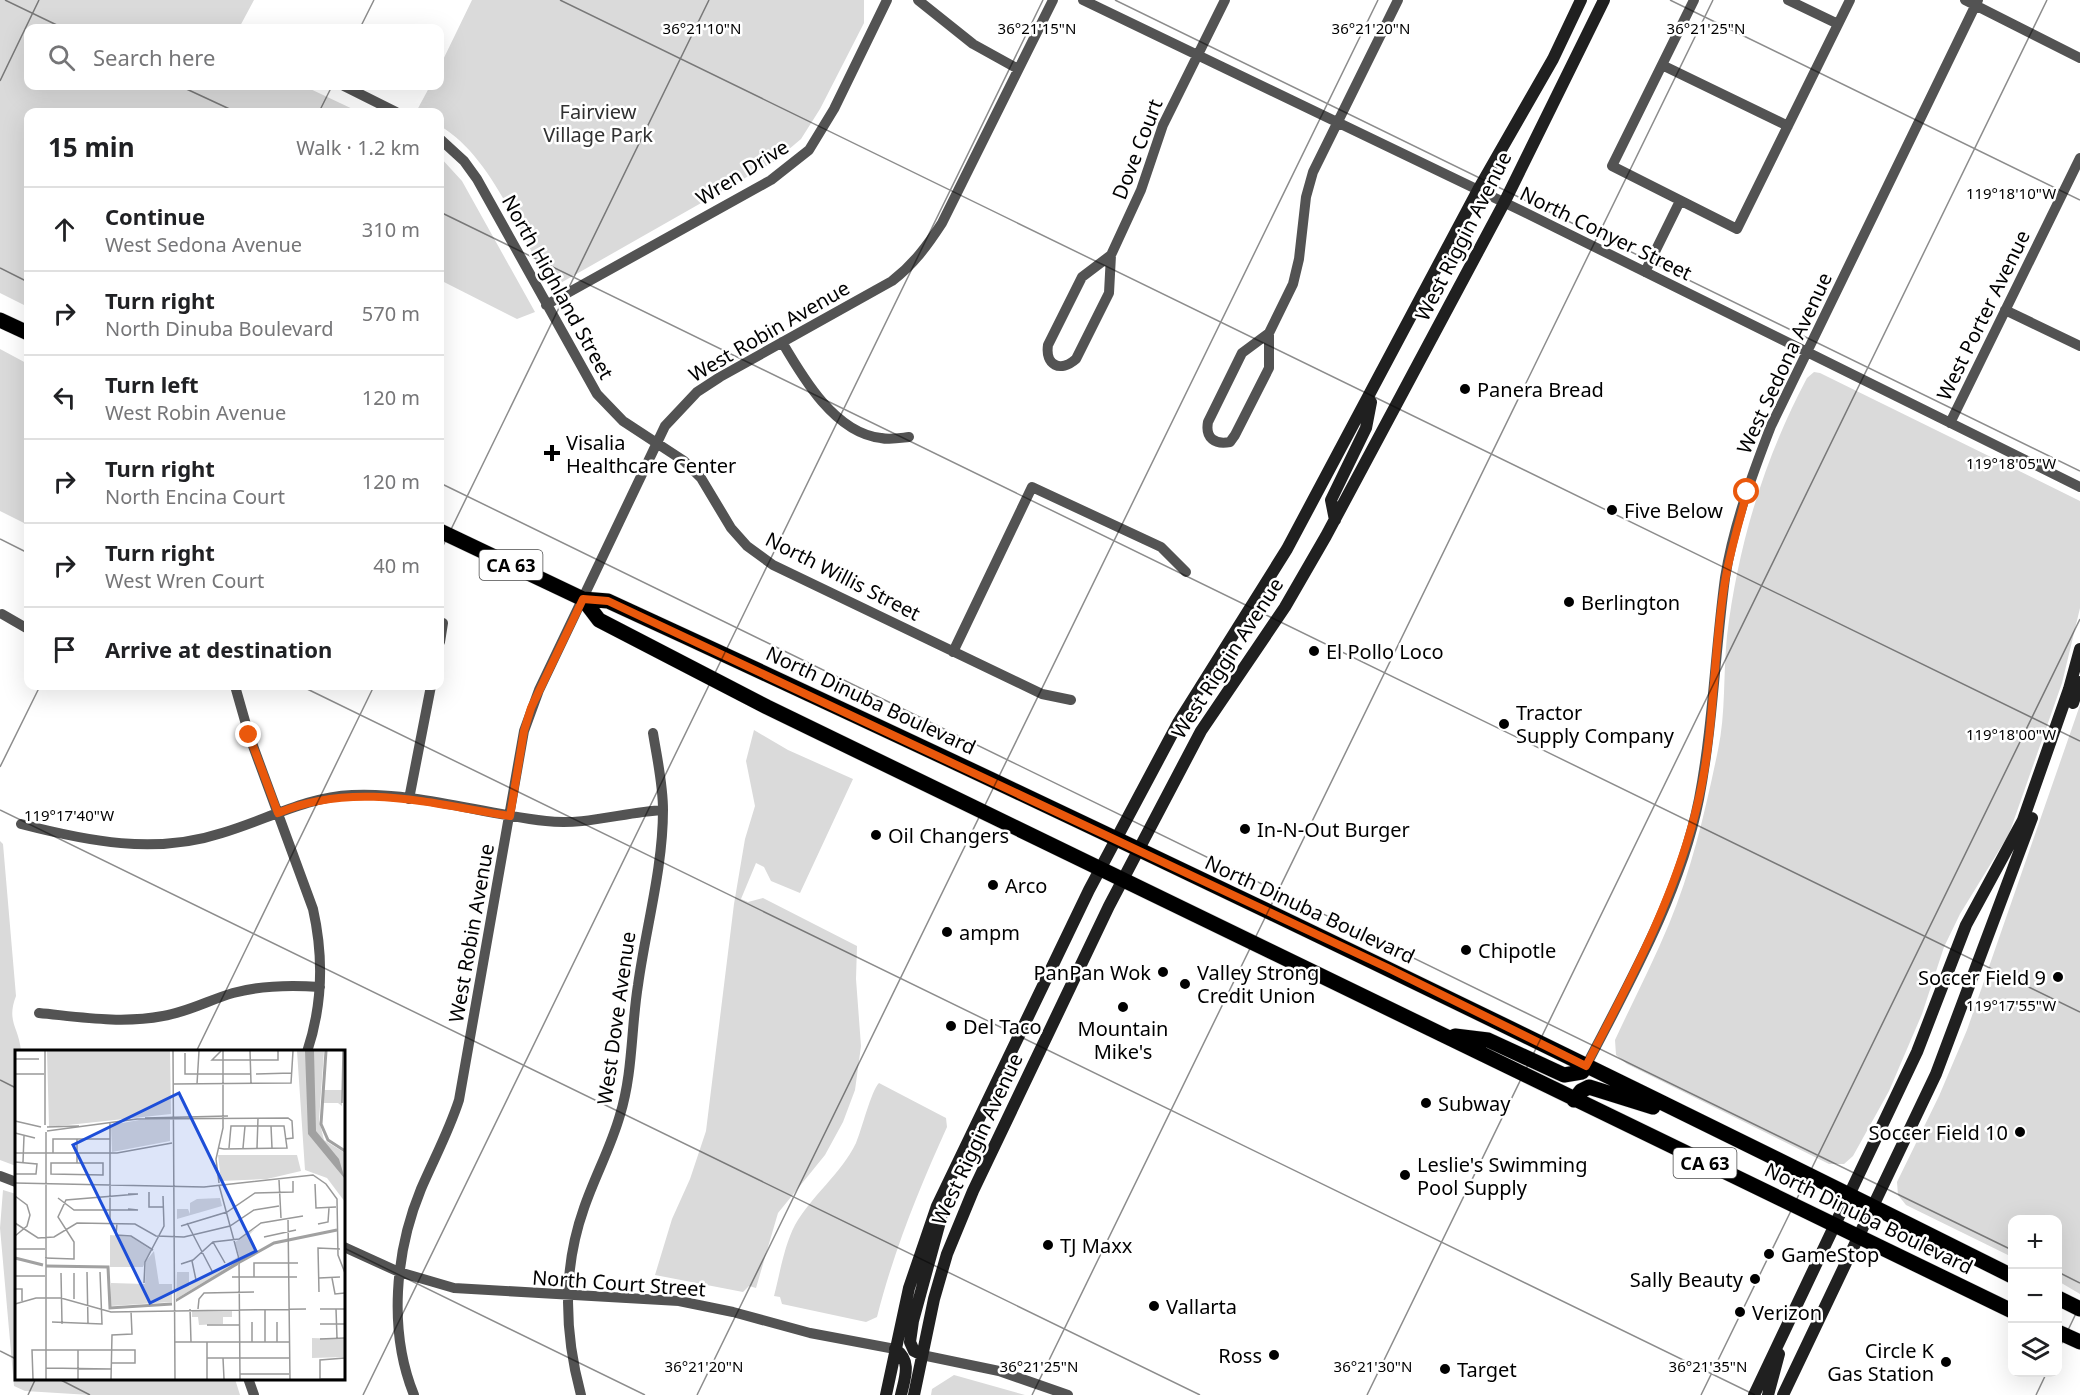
<!DOCTYPE html>
<html lang="en">
<head>
<meta charset="utf-8">
<style>
  body { margin:0; font-family:"Noto Sans",sans-serif; background:#f2f2f2; color:#202124 }
  .controls { position:absolute; right:18px; bottom:18px; display:grid; overflow:hidden; border-radius:12px; box-shadow:0 6px 24px #0002 }
  .controls button { width:54px; height:54px; display:grid; place-items:center; padding:0; border:0; border-bottom:2px solid #e0e0e0; background:#fff; color:#202124; font:30px sans-serif }
  .stop { position:absolute; width:18px; height:18px; margin:-14px; border:4px solid #ea580c; border-radius:50%; background:#fff }
  .stop.end { background:#ea580c; border-color:#fff; box-shadow:0 2px 6px #0008 }
  .list { margin:0; padding:0; list-style:none }
  h2 { display:flex; justify-content:space-between; align-items:center; height:78px; margin:0; padding:0 24px; font-size:26px }
  h2 small { font-size:20px; font-weight:400; color:#757577 }
  .list li { display:grid; grid-template-columns:39px 1fr auto; gap:18px; align-items:center; box-sizing:border-box; height:84px; padding:0 24px; border-top:2px solid #e0e0e0 }
  .list b { display:block; font-size:22px; white-space:nowrap }
  .list p { margin:0; font-size:20px; white-space:nowrap; color:#757577 }
  .list em { font-size:20px; font-style:normal; color:#757577 }
  .icon { flex:none; width:33px; height:33px; fill:none; stroke:currentColor; stroke-width:2; stroke-linecap:round; stroke-linejoin:round }
  .map { position:relative; flex:none; width:2080px; height:1395px; overflow:hidden }
  .search { position:absolute; background:#fff; box-shadow:0 6px 24px #0002; left:24px; top:24px; width:420px; height:66px; display:flex; align-items:center; gap:15px; box-sizing:border-box; padding:0 21px; border-radius:12px; color:#757577; font-size:22px }
  .panel { position:absolute; background:#fff; box-shadow:0 6px 24px #0002; left:24px; top:108px; width:420px; height:582px; border-radius:12px }
  .map>svg:first-child { display:block }
  .green { fill:#dadada }
  .lines { fill:none; stroke-linecap:round; stroke-linejoin:round }
  .primary-casing { stroke:#dbdbdb; stroke-width:16 }
  .street { stroke:#535353; stroke-width:10 }
  .secondary { stroke:#202020; stroke-width:12 }
  .primary { stroke:#000; stroke-width:15 }
  .route { stroke:#ea580c; stroke-width:8 }
  .ticks { fill:none; stroke:#000; stroke-width:1.5; stroke-opacity:0.45 }
  .poi-dot { fill:#000; stroke:#fff; stroke-width:2 }
  .labels { text-anchor:middle; dominant-baseline:central; stroke-width:5; stroke-linejoin:round; paint-order:stroke }
  .shield { fill:#fff; stroke:#4c4c4c; stroke-width:1.5 }
  .shield-label { font-size:18px; font-weight:bold; fill:#000 }
  .park-label { font-size:20px; fill:#313131; stroke:#fff }
  .street-label { font-size:20px; fill:#000; stroke:#fff }
  .poi-label { font-size:20px; fill:#000; stroke:#fff; text-anchor:start }
  .inset-river { fill:none; stroke:#a1a1a1; stroke-width:3 }
  .inset-road { fill:none; stroke:#999; stroke-width:1.5 }
  .view { fill:#1d4ed8; fill-opacity:0.15; stroke:#1d4ed8; stroke-width:3 }
  .inset-edge { fill:none; stroke:#000; stroke-width:3 }
  .ticks-label { font-size:15px; text-anchor:middle; fill:#000; stroke:#fff; stroke-width:5; stroke-linejoin:round; paint-order:stroke }
</style>
</head>
<body>
<div class="map">
<svg width="2080" height="1395" viewBox="0 0 2080 1395">
  <rect width="100%" height="100%" fill="#fff"/>
  <path class="green" d="M0,0H254L239,28H28V86H304L359,112H28V307L0,293Z
    M472,0H864V23L820,109L801,139L775,161L557,285L546,279C519,231 489,154 440,126V112H416L430,86H440V66Z
    M440,157L462,181L535,312L517,319L440,280Z
    M0,349L28,364V525L0,511Z
    M1814,372L1820,373L2080,501V608L2062,683L2009,834L1960,914L1944,947L1922,1014L1889,1091L1853,1156L1844,1164H1829L1627,1064L1616,1055L1615,1040C1633,1001 1653,963 1669,924C1692,869 1706,808 1718,750C1726,713 1723,674 1727,636C1738,545 1764,459 1807,378Z
    M2080,705V1294L2058,1281V1220H2012V1257L1906,1205L1898,1195L1897,1182L1939,1096L1967,1030Z
    M754,730L788,750L853,779L800,893L771,881L764,867L756,863L741,899L748,902L763,898L857,946L856,979L861,1046L855,1090L843,1122L825,1155L778,1213L756,1288L749,1286L743,1292L655,1275L672,1219L690,1179L706,1131L734,904L745,839L755,806L746,761Z
    M0,841L3,844L16,996C6,1022 19,1027 21,1051L16,1052V1166L0,1160Z
    M879,1083L946,1118L947,1127C919,1189 894,1250 877,1317L866,1322L782,1304L780,1297L774,1296C780,1273 784,1246 795,1225C812,1195 841,1174 856,1143C862,1129 871,1091 879,1083Z
    M3,1190L16,1194V1378L235,1379L240,1395H90L25,1391L14,1386L0,1228Z
    M954,1375L1025,1395H931L932,1389Z"/>
  <g class="lines">
    <g class="primary-casing">
      <path id="primary" d="M0,320L28,333
        M440,531L583,599L608,601C1080,818 1548,1044 2012,1276
        M583,599L599,620L767,707L2012,1311
        M1455,1036L1488,1040L1564,1075L1582,1072L1586,1066
        M1574,1100L1581,1091L1589,1087L1653,1107
        M2058,1298L2080,1309
        M2058,1332L2080,1342"/>
    </g>
    <path class="street" d="M918,0L973,44L1018,69
      M1083,0L1522,211L2080,487
      M1694,0L1612,166L1737,229L1850,0
      M1788,0L1838,24
      M1965,0L2080,58
      M1662,65L1788,126
      M344,86L396,112
      M440,139L464,161L477,179L597,394L623,421L684,461L701,478L731,528L747,546L773,565L1042,694L1071,700
      M1111,255L1109,293L1076,359C1060,373 1045,365 1048,345L1082,277L1111,255L1141,190L1163,125L1225,0
      M1645,272L1680,201
      M546,305L771,180L809,150L834,109L887,0
      M2005,310L2080,346
      M1269,333V368L1235,435L1230,442C1215,445 1205,438 1208,422L1242,353L1269,333L1293,284L1299,259L1306,197L1313,172L1398,0
      M782,342C803,378 835,433 881,438C890,440 900,438 909,437
      M1950,423L2080,158
      M2,614L28,629
      M440,642L443,623
      M953,652L1032,487L1161,547L1186,572
      M235,686L249,735L313,909C324,958 323,1004 307,1052
      M409,799L431,686
      M21,824C87,841 155,855 222,833C266,820 306,797 352,795C417,792 482,814 546,821C585,826 624,812 663,810
      M39,1013C80,1017 121,1024 163,1016C188,1012 209,1000 233,993C262,985 291,985 320,987
      M1586,1066C1630,981 1680,894 1699,799C1713,726 1715,652 1725,578C1733,527 1752,475 1771,426L1978,0
      M0,1176L16,1182
      M344,1247L399,1272L454,1288L679,1301L733,1312L810,1333L895,1349
      M922,1355L999,1371L1068,1395
      M248,1378L254,1395
      M414,1395C388,1331 395,1252 421,1189C434,1159 449,1131 459,1100L524,731L539,690L665,426L697,392L720,377L892,281C914,264 927,246 942,223L1053,0
      M581,1395C564,1332 562,1270 584,1208C595,1176 611,1147 620,1115C633,1073 631,1028 638,985C646,927 663,868 663,810C663,784 657,758 653,733"/>
    <path class="secondary" d="M1335,520L1331,500L1366,428L1371,402
      M2073,703L2080,682
      M895,1349C912,1361 905,1377 901,1395
      M922,1355L914,1351L910,1342L913,1321L947,1196
      M886,1395L909,1288L937,1206L1089,890L1178,723L1287,549L1478,190L1553,59L1581,0
      M914,1395L934,1299L947,1254L973,1191L1109,906L1201,731L1285,607L1326,536L1504,203L1604,0
      M1754,1395L1917,1052L1966,925L2023,820L2069,689L2080,649
      M1768,1395L1779,1354
      M1783,1395L1936,1074L2032,818"/>
    <use href="#primary" class="primary"/>
  </g>
  <g class="lines">
    <path class="route" d="M249,735L278,813C354,781 432,804 510,816L524,731L531,708L583,599L608,601L1388,968L1586,1066C1630,981 1676,896 1698,802C1716,728 1712,651 1726,576C1731,548 1740,520 1747,492"/>
  </g>
  <path class="ticks" d="M5,0L63,28M560,0L2080,741M1115,0L2080,471M1670,0L2080,200M360,28L374,0M0,81L39,0M180,86L236,112M319,112L332,86M440,212L2080,1012M0,268L28,282M440,483L2012,1250M0,539L28,553M440,552L709,0M301,686L1755,1395M0,767L40,686M0,810L1200,1395M196,1052L374,686M0,1080L16,1088M344,1248L645,1395M2058,1272L2080,1283M0,1351L16,1359M2058,1351L2080,1305M57,1378L90,1395M28,1395L36,1378M363,1395L1043,0M697,1395L1378,0M1032,1395L1713,0M1367,1395L2047,0M1701,1395L2080,619M2036,1395L2047,1372"/>
  <g class="poi-dot">
    <circle cx="1465" cy="389" r="6"/>
    <path d="M549 444h6v6h6v6h-6v6h-6v-6h-6v-6h6z"/>
    <circle cx="1612" cy="510" r="6"/>
    <circle cx="1569" cy="602" r="6"/>
    <circle cx="1314" cy="651" r="6"/>
    <circle cx="1504" cy="724" r="6"/>
    <circle cx="1245" cy="829" r="6"/>
    <circle cx="876" cy="835" r="6"/>
    <circle cx="993" cy="885" r="6"/>
    <circle cx="947" cy="932" r="6"/>
    <circle cx="1466" cy="950" r="6"/>
    <circle cx="1163" cy="972" r="6"/>
    <circle cx="2058" cy="977" r="6"/>
    <circle cx="1185" cy="984" r="6"/>
    <circle cx="1123" cy="1007" r="6"/>
    <circle cx="951" cy="1026" r="6"/>
    <circle cx="1426" cy="1103" r="6"/>
    <circle cx="2020" cy="1132" r="6"/>
    <circle cx="1405" cy="1175" r="6"/>
    <circle cx="1048" cy="1245" r="6"/>
    <circle cx="1769" cy="1254" r="6"/>
    <circle cx="1755" cy="1279" r="6"/>
    <circle cx="1154" cy="1306" r="6"/>
    <circle cx="1740" cy="1312" r="6"/>
    <circle cx="1274" cy="1355" r="6"/>
    <circle cx="1946" cy="1362" r="6"/>
    <circle cx="1445" cy="1369" r="6"/>
  </g>
  <g class="labels">
    <g class="shield">
      <rect x="479.5" y="550" width="63" height="30" rx="4.5"/>
      <rect x="1673.5" y="1148" width="63" height="30" rx="4.5"/>
    </g>
    <g class="shield-label">
      <text x="511" y="565">CA 63</text>
      <text x="1705" y="1163">CA 63</text>
    </g>
    <g class="park-label">
      <text x="598" y="111">Fairview<tspan x="598" dy="23">Village Park</tspan></text>
    </g>
    <g class="street-label">
      <text transform="translate(1137 149) rotate(-69)">Dove Court</text>
      <text transform="translate(742 172) rotate(-32)">Wren Drive</text>
      <text transform="translate(1606 233) rotate(26)">North Conyer Street</text>
      <text transform="translate(1463 236) rotate(-63)">West Riggin Avenue</text>
      <text transform="translate(558 287) rotate(61)">North Highland Street</text>
      <text transform="translate(1983 315) rotate(-64)">West Porter Avenue</text>
      <text transform="translate(769 331) rotate(-30)">West Robin Avenue</text>
      <text transform="translate(1784 363) rotate(-65)">West Sedona Avenue</text>
      <text transform="translate(843 576) rotate(27)">North Willis Street</text>
      <text transform="translate(1227 658) rotate(-57)">West Riggin Avenue</text>
      <text transform="translate(871 700) rotate(25)">North Dinuba Boulevard</text>
      <text transform="translate(1310 909) rotate(25)">North Dinuba Boulevard</text>
      <text transform="translate(471 933) rotate(-80)">West Robin Avenue</text>
      <text transform="translate(616 1018) rotate(-82)">West Dove Avenue</text>
      <text transform="translate(977 1139) rotate(-65)">West Riggin Avenue</text>
      <text transform="translate(1869 1218) rotate(26)">North Dinuba Boulevard</text>
      <text transform="translate(619 1283) rotate(4)">North Court Street</text>
    </g>
    <g class="poi-label">
      <text x="1477" y="389">Panera Bread</text>
      <text x="566" y="442">Visalia<tspan x="566" dy="23">Healthcare Center</tspan></text>
      <text x="1624" y="510">Five Below</text>
      <text x="1581" y="602">Berlington</text>
      <text x="1326" y="651">El Pollo Loco</text>
      <text x="1516" y="712">Tractor<tspan x="1516" dy="23">Supply Company</tspan></text>
      <text x="1257" y="829">In-N-Out Burger</text>
      <text x="888" y="835">Oil Changers</text>
      <text x="1005" y="885">Arco</text>
      <text x="959" y="932">ampm</text>
      <text x="1478" y="950">Chipotle</text>
      <text x="1151" y="972" text-anchor="end">PanPan Wok</text>
      <text x="1197" y="972">Valley Strong<tspan x="1197" dy="23">Credit Union</tspan></text>
      <text x="2046" y="977" text-anchor="end">Soccer Field 9</text>
      <text x="963" y="1026">Del Taco</text>
      <text x="1123" y="1028" text-anchor="middle">Mountain<tspan x="1123" dy="23">Mike's</tspan></text>
      <text x="1438" y="1103">Subway</text>
      <text x="2008" y="1132" text-anchor="end">Soccer Field 10</text>
      <text x="1417" y="1164">Leslie's Swimming<tspan x="1417" dy="23">Pool Supply</tspan></text>
      <text x="1060" y="1245">TJ Maxx</text>
      <text x="1781" y="1254">GameStop</text>
      <text x="1743" y="1279" text-anchor="end">Sally Beauty</text>
      <text x="1166" y="1306">Vallarta</text>
      <text x="1752" y="1312">Verizon</text>
      <text x="1934" y="1350" text-anchor="end">Circle K<tspan x="1934" dy="23">Gas Station</tspan></text>
      <text x="1262" y="1355" text-anchor="end">Ross</text>
      <text x="1457" y="1369">Target</text>
    </g>
  </g>
  <g transform="translate(15 1050)">
    <rect width="330" height="330" fill="#fff"/>
    <path d="M32,1H155L156,64L34,77ZM282,1H309L304,70L309,90L330,103V152L312,128L290,120ZM309,40H327V56L323,53H308ZM124,70H155V91L97,102L96,75ZM203,105H282L286,121L252,129L206,131ZM182,149L205,148L207,156L162,169V159H173L175,164V153ZM240,179L234,185L240,201L225,209L220,192ZM95,185L116,187L136,200L128,217H95ZM139,201L144,234H157V252L95,256L96,233L130,234L131,211ZM223,207V211L161,249L162,222H174V236ZM217,260V267H208V274L184,275L183,267H177V261ZM297,288L330,289V307L297,308Z" fill="#dadada"/>
    <path d="M290,1H299L301,81L324,109L330,129L293,84ZM223,211V215L161,252V249Z" fill="#a1a1a1"/>
    <path class="inset-river" d="M311,1L306,74L313,90L330,101M0,208L28,215M223,213L259,193L322,180M31,216L93,217L95,258L157,254"/>
    <path class="inset-road" d="M30,1V75M158,1L160,329M206,1L197,10H263V1M235,1L236,33M170,3V24H236M0,9H24M0,24H29M241,24L277,23M159,34L276,33L278,1M182,34L184,1M327,53L328,1M130,68L213,66M0,71L26,77M95,73V173M256,76L257,98M32,77L64,76M32,81L122,69L273,68L277,71L278,88L270,89M0,83L20,88M203,98L209,99L272,98L269,76H216L214,98M228,98L230,76M242,98L243,68M0,103H102L157,93M38,103V89H95M0,112L22,114L21,124H0M8,112L9,86M36,113H88V125L36,124ZM62,113V89M264,130L266,168M0,133L189,137L298,125L311,134L322,149L323,205L330,223M204,133L201,109L208,78V1M300,134L301,158L321,157M204,135L224,209L225,329M134,142V157H149M0,146L12,155L15,165L12,176L0,186M43,148L59,160H123L113,159M273,168L275,329M0,173L23,188L39,187L62,173L120,174L141,186L169,187L215,176L239,160L264,156M102,173L101,185L116,186L138,200M172,173L197,221M303,174L313,172L314,158M166,176L212,162L240,143L278,142V131M249,187L281,180M198,192L210,213M0,199H30M30,208L59,209V192L43,167L51,150L123,144H113M177,211L181,230M166,214L178,210L198,192L224,189L246,173L288,166M72,222L73,274M46,223L47,274M0,226H30M217,227H282M239,227V213H283M304,228L325,227M317,228L320,244L330,243M129,233L130,212L149,176L148,146M0,239H7V251M304,242L303,198L325,199M59,249V223M0,254L21,248H46L96,262L291,259M175,259L176,292M183,259L184,249L189,243L239,242M250,259V292M305,259H330M321,259L322,288M37,272L87,274L85,222M237,272V292M262,272V292M305,274H329M192,275H225M305,289L330,288M160,292H275M192,292V329M63,300V329M192,308H274M208,308L209,329M31,318L96,319M225,324H274M18,329L17,300H120V313H96M31,329V82M96,329L97,285L117,284L116,261M305,329V310L330,308M305,329H330"/>
    <path class="view" d="M164,43L241,201L135,253L58,95Z"/>
    <rect width="330" height="330" class="inset-edge"/>
  </g>
  <g class="ticks-label">
    <text x="702" y="34">36°21'10"N</text>
    <text x="1037" y="34">36°21'15"N</text>
    <text x="1371" y="34">36°21'20"N</text>
    <text x="1706" y="34">36°21'25"N</text>
    <text x="2011" y="199">119°18'10"W</text>
    <text x="2011" y="469">119°18'05"W</text>
    <text x="2011" y="740">119°18'00"W</text>
    <text x="69" y="821">119°17'40"W</text>
    <text x="2011" y="1011">119°17'55"W</text>
    <text x="704" y="1372">36°21'20"N</text>
    <text x="1039" y="1372">36°21'25"N</text>
    <text x="1373" y="1372">36°21'30"N</text>
    <text x="1708" y="1372">36°21'35"N</text>
  </g>
</svg>
<div class="controls">
<button>+</button>
<button>−</button>
<button><svg class="icon" aria-label="layers" viewBox="0 0 24 24"><path d="M12 4l9 5-9 5-9-5zM3 14l9 5 9-5"/></svg></button>
</div>
<div class="stop" style="left:1747px;top:492px"></div>
<div class="stop end" style="left:249px;top:735px"></div>
<div class="search"><svg class="icon" aria-label="search" viewBox="0 0 24 24"><circle cx="10" cy="10" r="6"/><path d="M15 15l6 6"/></svg>Search here</div>
<section class="panel">
<h2>15 min<small>Walk · 1.2 km</small></h2>
<ul class="list">
<li><svg class="icon" aria-label="ahead" viewBox="0 0 24 24"><path d="M12 20V5M6 11l6-6 6 6"/></svg><div><b>Continue</b><p>West Sedona Avenue</p></div><em>310 m</em></li>
<li><svg class="icon" aria-label="right" viewBox="0 0 24 24"><path d="M7 20v-9h11M14 6l5 5-5 5"/></svg><div><b>Turn right</b><p>North Dinuba Boulevard</p></div><em>570 m</em></li>
<li><svg class="icon" aria-label="left" viewBox="0 0 24 24"><path d="M17 20v-9H6M10 6l-5 5 5 5"/></svg><div><b>Turn left</b><p>West Robin Avenue</p></div><em>120 m</em></li>
<li><svg class="icon" aria-label="right" viewBox="0 0 24 24"><path d="M7 20v-9h11M14 6l5 5-5 5"/></svg><div><b>Turn right</b><p>North Encina Court</p></div><em>120 m</em></li>
<li><svg class="icon" aria-label="right" viewBox="0 0 24 24"><path d="M7 20v-9h11M14 6l5 5-5 5"/></svg><div><b>Turn right</b><p>West Wren Court</p></div><em>40 m</em></li>
<li><svg class="icon" aria-label="arrive" viewBox="0 0 24 24"><path d="M6 21V4h12l-3 4 3 4H6"/></svg><div><b>Arrive at destination</b></div></li>
</ul>
</section>
</div>
</body>
</html>
